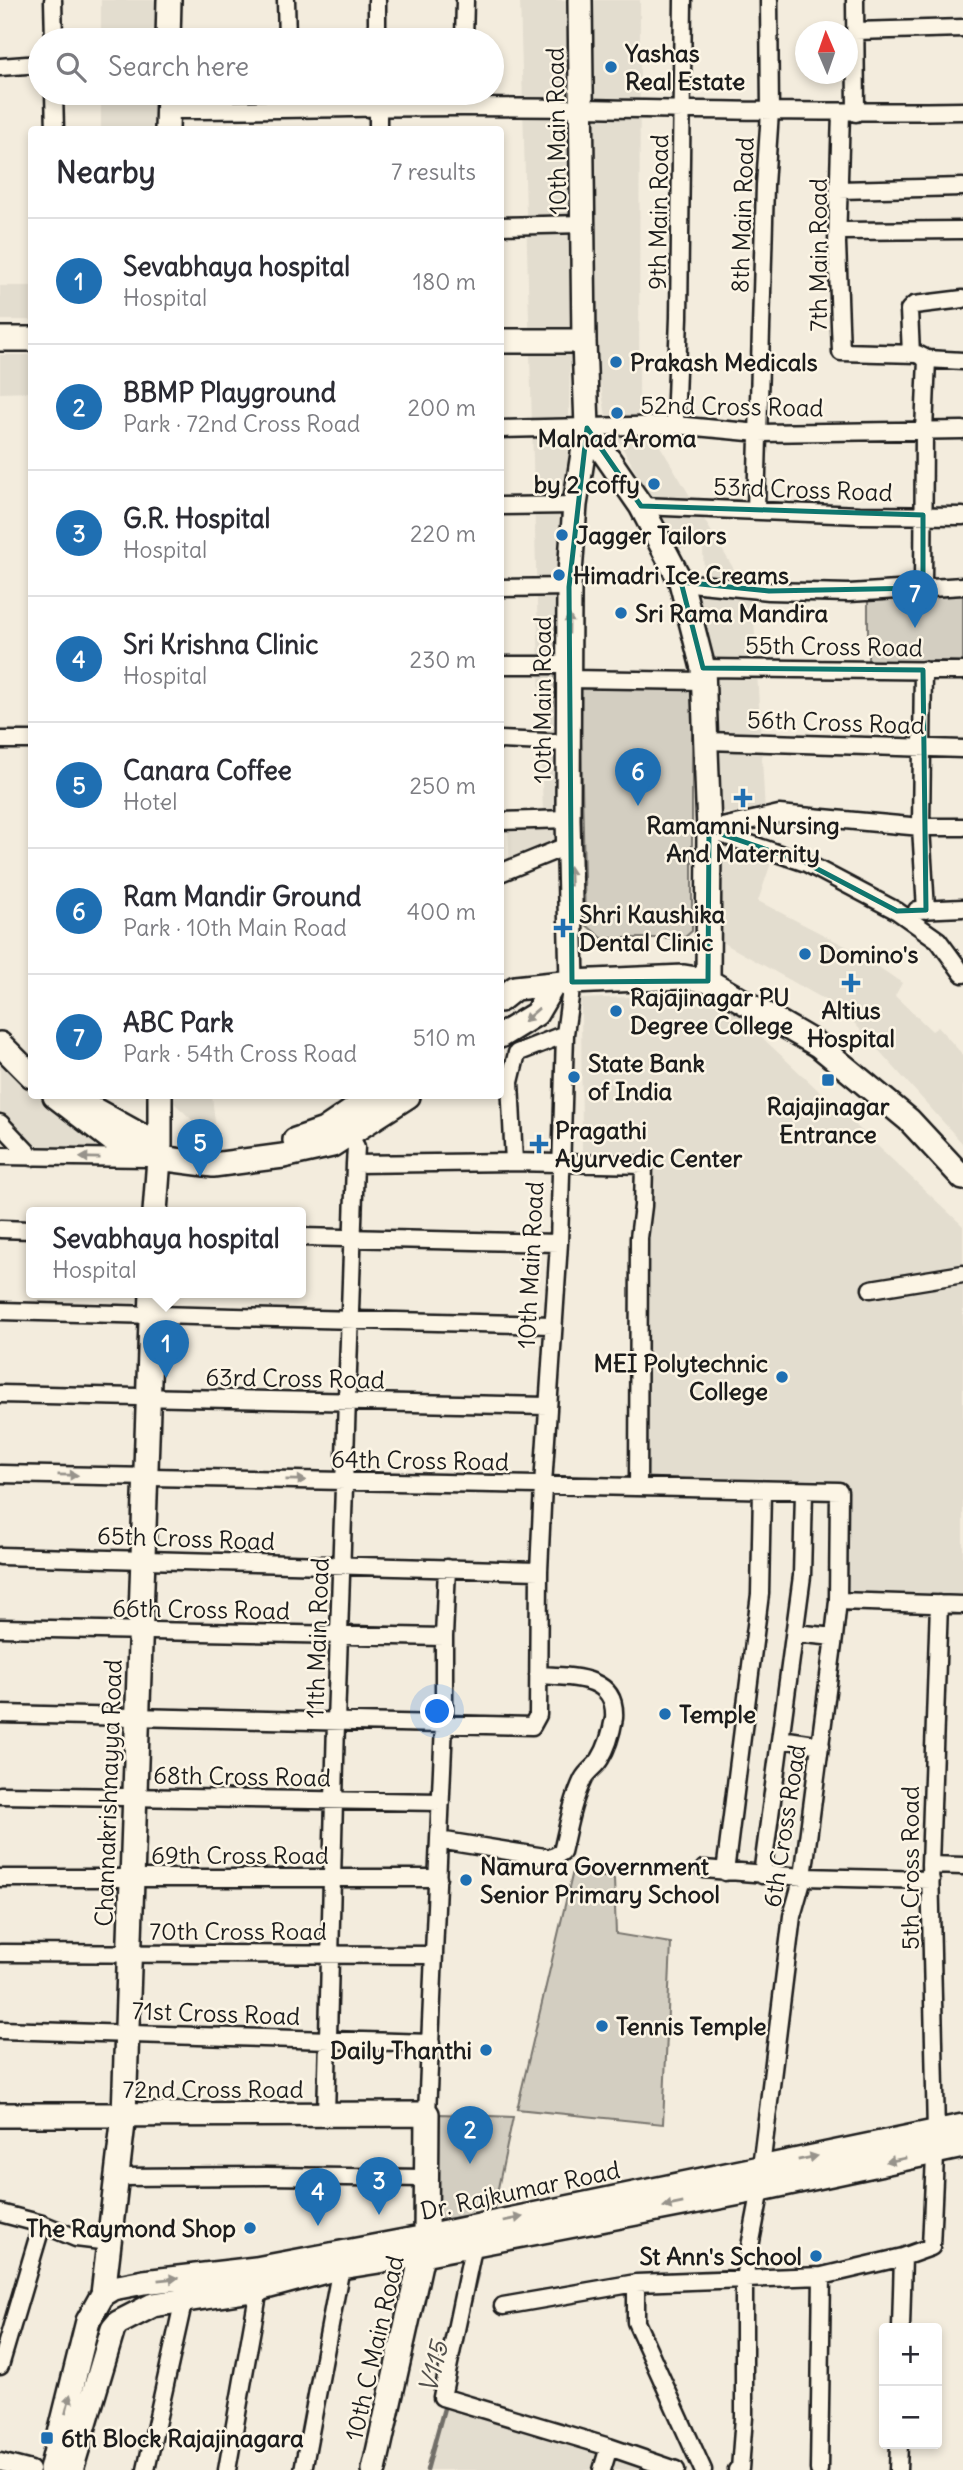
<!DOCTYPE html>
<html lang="en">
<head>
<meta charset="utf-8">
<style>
  body { margin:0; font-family:Delius,sans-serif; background:#f2f2f3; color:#2b2b33 }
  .controls { position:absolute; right:21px; bottom:21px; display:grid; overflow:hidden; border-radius:7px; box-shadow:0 4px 10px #0003 }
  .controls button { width:63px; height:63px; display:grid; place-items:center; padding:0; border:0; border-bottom:2px solid #e1e1e2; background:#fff; color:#2b2b33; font:35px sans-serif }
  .compass { position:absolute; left:795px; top:21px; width:63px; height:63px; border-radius:50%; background:#fff; box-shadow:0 4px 10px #0003; rotate:358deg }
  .you { position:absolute; left:438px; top:1712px; width:24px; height:24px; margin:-18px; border:5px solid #fff; border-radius:50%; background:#1a73e8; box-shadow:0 0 0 10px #1a73e833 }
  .badge { display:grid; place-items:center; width:46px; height:46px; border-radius:50%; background:#1f6fb2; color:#fff; font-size:23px; font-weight:700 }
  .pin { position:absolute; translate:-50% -58px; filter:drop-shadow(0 2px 4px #0008) }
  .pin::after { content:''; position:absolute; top:37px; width:24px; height:21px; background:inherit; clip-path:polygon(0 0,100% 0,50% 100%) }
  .popup { position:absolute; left:26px; top:1207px; width:280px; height:91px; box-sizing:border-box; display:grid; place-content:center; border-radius:7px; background:#fff; filter:drop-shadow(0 2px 5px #0005); font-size:23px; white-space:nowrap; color:#7c7c81 }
  .popup b { font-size:26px; color:#2b2b33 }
  .popup::after { content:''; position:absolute; left:50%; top:100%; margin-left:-14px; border:14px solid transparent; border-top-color:#fff }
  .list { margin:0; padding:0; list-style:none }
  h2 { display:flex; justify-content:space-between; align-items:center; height:91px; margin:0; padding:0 28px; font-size:30px }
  h2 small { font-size:23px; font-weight:400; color:#7c7c81 }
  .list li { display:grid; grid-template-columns:46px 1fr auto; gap:21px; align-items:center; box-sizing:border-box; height:126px; padding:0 28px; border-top:2px solid #e1e1e2 }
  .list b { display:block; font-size:26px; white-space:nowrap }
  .list p { margin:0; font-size:23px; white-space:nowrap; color:#7c7c81 }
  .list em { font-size:23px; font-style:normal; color:#7c7c81 }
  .icon { flex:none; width:38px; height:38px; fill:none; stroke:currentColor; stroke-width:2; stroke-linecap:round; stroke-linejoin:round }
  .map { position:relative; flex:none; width:963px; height:2470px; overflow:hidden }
  .search { position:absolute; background:#fff; box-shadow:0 4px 10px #0003; left:28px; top:28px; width:476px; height:77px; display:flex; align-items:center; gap:18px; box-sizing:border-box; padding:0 24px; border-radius:38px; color:#7c7c81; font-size:26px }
  .panel { position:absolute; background:#fff; box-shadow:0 4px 10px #0003; left:28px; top:126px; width:476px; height:973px; border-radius:7px }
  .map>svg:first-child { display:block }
  .built { fill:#e3ddcf }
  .green { fill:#d3cec1; stroke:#78756e; stroke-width:2 }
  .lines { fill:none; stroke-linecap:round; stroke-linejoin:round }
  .stream { stroke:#716e68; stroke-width:4.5 }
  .street-casing { stroke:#1c1c1c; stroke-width:21 }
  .secondary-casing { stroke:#1c1c1c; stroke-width:28 }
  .street { stroke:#fcf5e5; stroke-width:16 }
  .secondary { stroke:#fcf5e5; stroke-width:23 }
  .oneway { fill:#97938b }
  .marked { fill:none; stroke:#0f766e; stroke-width:5; stroke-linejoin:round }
  .poi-dot { fill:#1f6fb2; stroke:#fcf5e5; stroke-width:2.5 }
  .labels { text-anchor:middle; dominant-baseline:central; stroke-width:5; stroke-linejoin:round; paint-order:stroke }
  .poi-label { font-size:24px; font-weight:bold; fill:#1c1c1c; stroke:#fcf5e5; text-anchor:start }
  .street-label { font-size:24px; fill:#1c1c1c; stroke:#fcf5e5 }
  .water-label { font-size:26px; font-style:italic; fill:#55534f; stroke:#fcf5e5 }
</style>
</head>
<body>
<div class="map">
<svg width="963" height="2470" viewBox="0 0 963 2470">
  <rect width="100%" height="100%" fill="#f3ecdd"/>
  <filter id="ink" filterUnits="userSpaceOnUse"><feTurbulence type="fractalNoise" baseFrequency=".0143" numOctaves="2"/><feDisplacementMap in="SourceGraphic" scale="14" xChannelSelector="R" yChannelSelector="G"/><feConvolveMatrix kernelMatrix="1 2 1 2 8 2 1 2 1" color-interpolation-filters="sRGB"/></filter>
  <g filter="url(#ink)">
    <path class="built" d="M101,0H157V40H101Z
      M520,0H567L570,356L563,814L543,815Z
      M586,0H640L639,411L753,601L765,812L721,813L714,675L684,578H704L703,548H674L629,459L607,422L592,335Z
      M101,93H157V129L101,130Z
      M0,286H31V320H0Z
      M0,355H31V392L0,393Z
      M563,824V856L510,872L508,825Z
      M720,840L773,857L758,901L855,951L902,983L895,996L932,1031L938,1027L963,1055V1144L847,1015L822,998L718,940Z
      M654,996L721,999L963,1226V1599L848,1594L849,1488L642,1480L644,1157L582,1159L581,999Z
      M0,1057L31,1084L32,1096H45L96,1140L97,1149L29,1147L0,1120Z
      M172,1096H212L216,1131L207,1134L172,1101Z
      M443,2401L680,2470H427Z"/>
    <path class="green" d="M868,595H963V662L868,661Z
      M692,685V931L684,938H602L585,924L580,688Z
      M573,1871L614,1879L616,1934L671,1943L663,2124L517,2109Z
      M440,2114L513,2117L493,2212L432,2221Z"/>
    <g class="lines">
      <path class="stream" d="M467,2314L477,2274
        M427,2470L446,2401"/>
      <g class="street-casing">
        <path id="street" d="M53,0L54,40
          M286,0L287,40
          M377,0V40
          M855,0L856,113
          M855,31L963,28
          M464,40L465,0
          M0,67L40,64
          M54,93L55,130
          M378,93V130
          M167,110C266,110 365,107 464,107C631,107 797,114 963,111
          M841,113L837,243L841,352L917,354L927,359L963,361
          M839,190L963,187
          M500,226L583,224
          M839,231L963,230
          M911,354L909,310L914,305L963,299
          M675,425L679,317L683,0
          M500,429L675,425L759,433L963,430
          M500,506L575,505
          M641,506L860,515L963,516
          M756,509L765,185L770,112L769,0
          M681,582L769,591L849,593L963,586
          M500,588L569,587
          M923,588L924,431L927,359
          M500,665H569
          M703,668L963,671
          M923,670L921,827L926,910
          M569,679L704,681
          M0,740H32
          M500,740L568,743
          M707,741L963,749
          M500,821L568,819
          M709,830L806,863L897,911L938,940L963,974
          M709,830L779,814L921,827H963
          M500,873L569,845
          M917,910L963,908
          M0,1123L32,1157
          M349,1134L356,1147L355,1164L514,1162L644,1165L643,1206L639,1238L638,1487
          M0,1156L149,1158
          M514,1162L510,1082L517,1053L565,1034
          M0,1229L31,1230
          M301,1237L559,1243
          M871,1289L963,1274
          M0,1311L553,1325
          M0,1394L547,1406
          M0,1474L839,1491L838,1601L834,1637L803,1877L792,1916L761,2167
          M0,1556L539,1571
          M838,1601L963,1605
          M0,1628L444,1637
          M795,1633L834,1637
          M0,1714L532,1726L538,1715L539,1571L543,1485L559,1243L565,1034L572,982
          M781,1739L821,1745
          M0,1795L441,1802
          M439,1840L551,1858L562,1852C568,1827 572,1802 583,1779C587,1771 596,1766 600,1759C607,1748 612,1730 614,1718C617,1674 569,1677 538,1675
          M930,1865L963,1866
          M704,1869L803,1877L931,1880
          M725,1872L760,1594L762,1490
          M762,1875L802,1576L804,1491
          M0,1878H438
          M0,1953L434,1955
          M0,2030L431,2043
          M427,2114L444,1724V1637L447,1568
          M326,2115L336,1722L355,1164
          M117,2177L266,2176L426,2178
          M0,2213L42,2224L76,2238L109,2242
          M474,2243L442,2397L609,2447L602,2470
          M503,2306L636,2283
          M901,2328L903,2257L931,2247L936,2133L930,1865L939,1604
          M0,2366L42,2224
          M609,2447L676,2470
          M0,2462L31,2470
          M146,2470L184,2299
          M227,2470L259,2289
          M303,2470L341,2267
          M703,2470L636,2322V2283L822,2276L903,2257
          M737,2470L740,2469L744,2417V2278L761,2189
          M819,2470L822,2276
          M898,2470L899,2444"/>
      </g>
      <g class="secondary-casing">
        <path id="secondary" d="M168,40L169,0
          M167,130L168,93
          M0,339H32
          M500,341H584
          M587,428L641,506L681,582L703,668L709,830L708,981
          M572,982L568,819L569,587L575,505L587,428L584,341L580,0
          M500,1000L515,988L572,982L684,977L708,981L818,1045L909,1120L963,1178
          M500,1036L536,1014L553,985
          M0,1044L32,1076
          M55,1096L111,1139L159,1158L213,1165L283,1156L332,1145L408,1096
          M84,1104L149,1140
          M295,1140L324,1130L374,1096
          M155,1212L160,1145V1096
          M0,2115L427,2114L426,2237L374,2470
          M103,2294L124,2115L152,1292
          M51,2470L88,2321L103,2294L113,2288L144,2282L256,2269L426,2237L963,2126
          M71,2470L113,2329L118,2323L153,2305L259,2289L341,2267L423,2254L761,2189L963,2146"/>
      </g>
      <use href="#street" class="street"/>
      <use href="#secondary" class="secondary"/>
    </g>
    <defs><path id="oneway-solid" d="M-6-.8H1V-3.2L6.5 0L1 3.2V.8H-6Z" transform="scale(1.75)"/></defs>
    <g class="oneway">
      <use href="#oneway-solid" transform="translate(569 624) rotate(-89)"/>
      <use href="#oneway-solid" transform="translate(570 876) rotate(-92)"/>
      <use href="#oneway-solid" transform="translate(531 1015) rotate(139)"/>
      <use href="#oneway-solid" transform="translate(90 1158) rotate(-179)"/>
      <use href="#oneway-solid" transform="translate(68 1475) rotate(1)"/>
      <use href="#oneway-solid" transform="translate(296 1480) rotate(1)"/>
      <use href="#oneway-solid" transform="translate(808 2158) rotate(-11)"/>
      <use href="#oneway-solid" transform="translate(896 2160) rotate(168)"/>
      <use href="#oneway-solid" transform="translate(673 2205) rotate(169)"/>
      <use href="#oneway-solid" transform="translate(513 2219) rotate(-12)"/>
      <use href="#oneway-solid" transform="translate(168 2279) rotate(-6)"/>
      <use href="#oneway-solid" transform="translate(68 2404) rotate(-76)"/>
    </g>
  </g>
  <path class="marked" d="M587,428L641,506L923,515V588L769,591L681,582L703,668L923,670L926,910L897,911L806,863L709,830L708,981L572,982L569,587Z"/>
  <g class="poi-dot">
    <circle cx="611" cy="67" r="7"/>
    <circle cx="616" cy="362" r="7"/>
    <circle cx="617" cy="413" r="7"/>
    <circle cx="654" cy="484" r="7"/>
    <circle cx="562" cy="535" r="7"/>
    <circle cx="559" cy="575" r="7"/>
    <circle cx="621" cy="613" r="7"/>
    <path d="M739.5 787.5h7v7h7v7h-7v7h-7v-7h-7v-7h7z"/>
    <path d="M559.5 917.5h7v7h7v7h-7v7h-7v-7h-7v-7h7z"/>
    <circle cx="805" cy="954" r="7"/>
    <path d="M847.5 972.5h7v7h7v7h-7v7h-7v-7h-7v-7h7z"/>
    <circle cx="616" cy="1011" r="7"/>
    <circle cx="574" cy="1077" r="7"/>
    <rect x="821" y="1073" width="14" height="14" rx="3.5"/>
    <path d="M535.5 1133.5h7v7h7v7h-7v7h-7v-7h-7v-7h7z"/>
    <circle cx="782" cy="1377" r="7"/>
    <circle cx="665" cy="1714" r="7"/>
    <circle cx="466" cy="1880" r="7"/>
    <circle cx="602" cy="2026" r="7"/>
    <circle cx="486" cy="2050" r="7"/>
    <circle cx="250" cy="2228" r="7"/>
    <circle cx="816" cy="2256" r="7"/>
    <rect x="40" y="2431" width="14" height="14" rx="3.5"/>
  </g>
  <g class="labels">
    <g class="poi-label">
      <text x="625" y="53">Yashas<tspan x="625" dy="28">Real Estate</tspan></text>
      <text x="630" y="362">Prakash Medicals</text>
      <text x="617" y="438" text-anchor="middle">Malnad Aroma</text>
      <text x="640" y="484" text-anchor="end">by 2 coffy</text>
      <text x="576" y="535">Jagger Tailors</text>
      <text x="573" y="575">Himadri Ice Creams</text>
      <text x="635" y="613">Sri Rama Mandira</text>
      <text x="743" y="825" text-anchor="middle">Ramamni Nursing<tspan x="743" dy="28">And Maternity</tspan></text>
      <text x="579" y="914">Shri Kaushika<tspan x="579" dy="28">Dental Clinic</tspan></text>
      <text x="819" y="954">Domino's</text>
      <text x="630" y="997">Rajajinagar PU<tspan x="630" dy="28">Degree College</tspan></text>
      <text x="851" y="1010" text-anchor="middle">Altius<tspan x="851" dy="28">Hospital</tspan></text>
      <text x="588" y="1063">State Bank<tspan x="588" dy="28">of India</tspan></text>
      <text x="828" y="1106" text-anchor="middle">Rajajinagar<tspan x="828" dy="28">Entrance</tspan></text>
      <text x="555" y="1130">Pragathi<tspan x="555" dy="28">Ayurvedic Center</tspan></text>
      <text x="768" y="1363" text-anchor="end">MEI Polytechnic<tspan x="768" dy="28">College</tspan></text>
      <text x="679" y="1714">Temple</text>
      <text x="480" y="1866">Namura Government<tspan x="480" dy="28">Senior Primary School</tspan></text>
      <text x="616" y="2026">Tennis Temple</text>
      <text x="472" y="2050" text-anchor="end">Daily Thanthi</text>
      <text x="236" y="2228" text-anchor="end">The Raymond Shop</text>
      <text x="802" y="2256" text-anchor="end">St Ann's School</text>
      <text x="61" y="2438">6th Block Rajajinagara</text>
    </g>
    <g class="street-label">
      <text transform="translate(556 131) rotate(-91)">10th Main Road</text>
      <text transform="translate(658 212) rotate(-89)">9th Main Road</text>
      <text transform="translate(742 215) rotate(-88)">8th Main Road</text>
      <text transform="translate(818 255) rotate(-90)">7th Main Road</text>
      <text transform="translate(732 406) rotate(1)">52nd Cross Road</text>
      <text transform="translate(803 489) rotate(2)">53rd Cross Road</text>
      <text transform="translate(834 646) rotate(1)">55th Cross Road</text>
      <text transform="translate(542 700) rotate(-90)">10th Main Road</text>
      <text transform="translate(836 722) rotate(2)">56th Cross Road</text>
      <text transform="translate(530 1265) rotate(-87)">10th Main Road</text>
      <text transform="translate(295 1378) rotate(1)">63rd Cross Road</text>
      <text transform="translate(420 1460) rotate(1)">64th Cross Road</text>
      <text transform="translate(186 1538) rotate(2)">65th Cross Road</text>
      <text transform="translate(201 1609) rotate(1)">66th Cross Road</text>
      <text transform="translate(317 1638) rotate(-88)">11th Main Road</text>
      <text transform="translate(242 1776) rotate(1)">68th Cross Road</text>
      <text transform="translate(108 1793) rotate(-88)">Channakrishnayya Road</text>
      <text transform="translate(784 1826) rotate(-81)">6th Cross Road</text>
      <text x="240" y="1855">69th Cross Road</text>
      <text transform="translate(910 1868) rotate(-90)">5th Cross Road</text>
      <text x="238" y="1931">70th Cross Road</text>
      <text transform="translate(216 2013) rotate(2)">71st Cross Road</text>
      <text x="213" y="2089">72nd Cross Road</text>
      <text transform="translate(520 2190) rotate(-12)">Dr. Rajkumar Road</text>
      <text transform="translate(374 2348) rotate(-77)">10th C Main Road</text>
    </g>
    <g class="water-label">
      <text transform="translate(433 2367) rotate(-76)">V115</text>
    </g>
  </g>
</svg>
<div class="controls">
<button>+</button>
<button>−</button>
</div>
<svg class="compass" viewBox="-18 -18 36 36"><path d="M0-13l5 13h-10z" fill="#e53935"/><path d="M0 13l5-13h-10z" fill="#7c7c81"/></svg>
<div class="you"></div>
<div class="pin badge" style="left:166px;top:1378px">1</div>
<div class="popup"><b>Sevabhaya hospital</b>Hospital</div>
<div class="pin badge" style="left:470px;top:2164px">2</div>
<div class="pin badge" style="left:379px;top:2215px">3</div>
<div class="pin badge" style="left:318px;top:2226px">4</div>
<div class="pin badge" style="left:200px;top:1177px">5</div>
<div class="pin badge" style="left:638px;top:806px">6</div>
<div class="pin badge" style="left:915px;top:628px">7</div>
<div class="search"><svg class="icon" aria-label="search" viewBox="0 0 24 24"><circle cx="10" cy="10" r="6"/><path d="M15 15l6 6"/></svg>Search here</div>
<section class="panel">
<h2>Nearby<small>7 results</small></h2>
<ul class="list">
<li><span class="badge">1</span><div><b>Sevabhaya hospital</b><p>Hospital</p></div><em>180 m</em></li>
<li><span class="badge">2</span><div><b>BBMP Playground</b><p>Park · 72nd Cross Road</p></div><em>200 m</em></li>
<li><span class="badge">3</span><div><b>G.R. Hospital</b><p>Hospital</p></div><em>220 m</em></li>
<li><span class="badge">4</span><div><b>Sri Krishna Clinic</b><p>Hospital</p></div><em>230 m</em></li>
<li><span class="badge">5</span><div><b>Canara Coffee</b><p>Hotel</p></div><em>250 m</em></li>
<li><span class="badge">6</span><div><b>Ram Mandir Ground</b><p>Park · 10th Main Road</p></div><em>400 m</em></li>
<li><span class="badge">7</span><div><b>ABC Park</b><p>Park · 54th Cross Road</p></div><em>510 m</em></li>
</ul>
</section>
</div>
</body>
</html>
